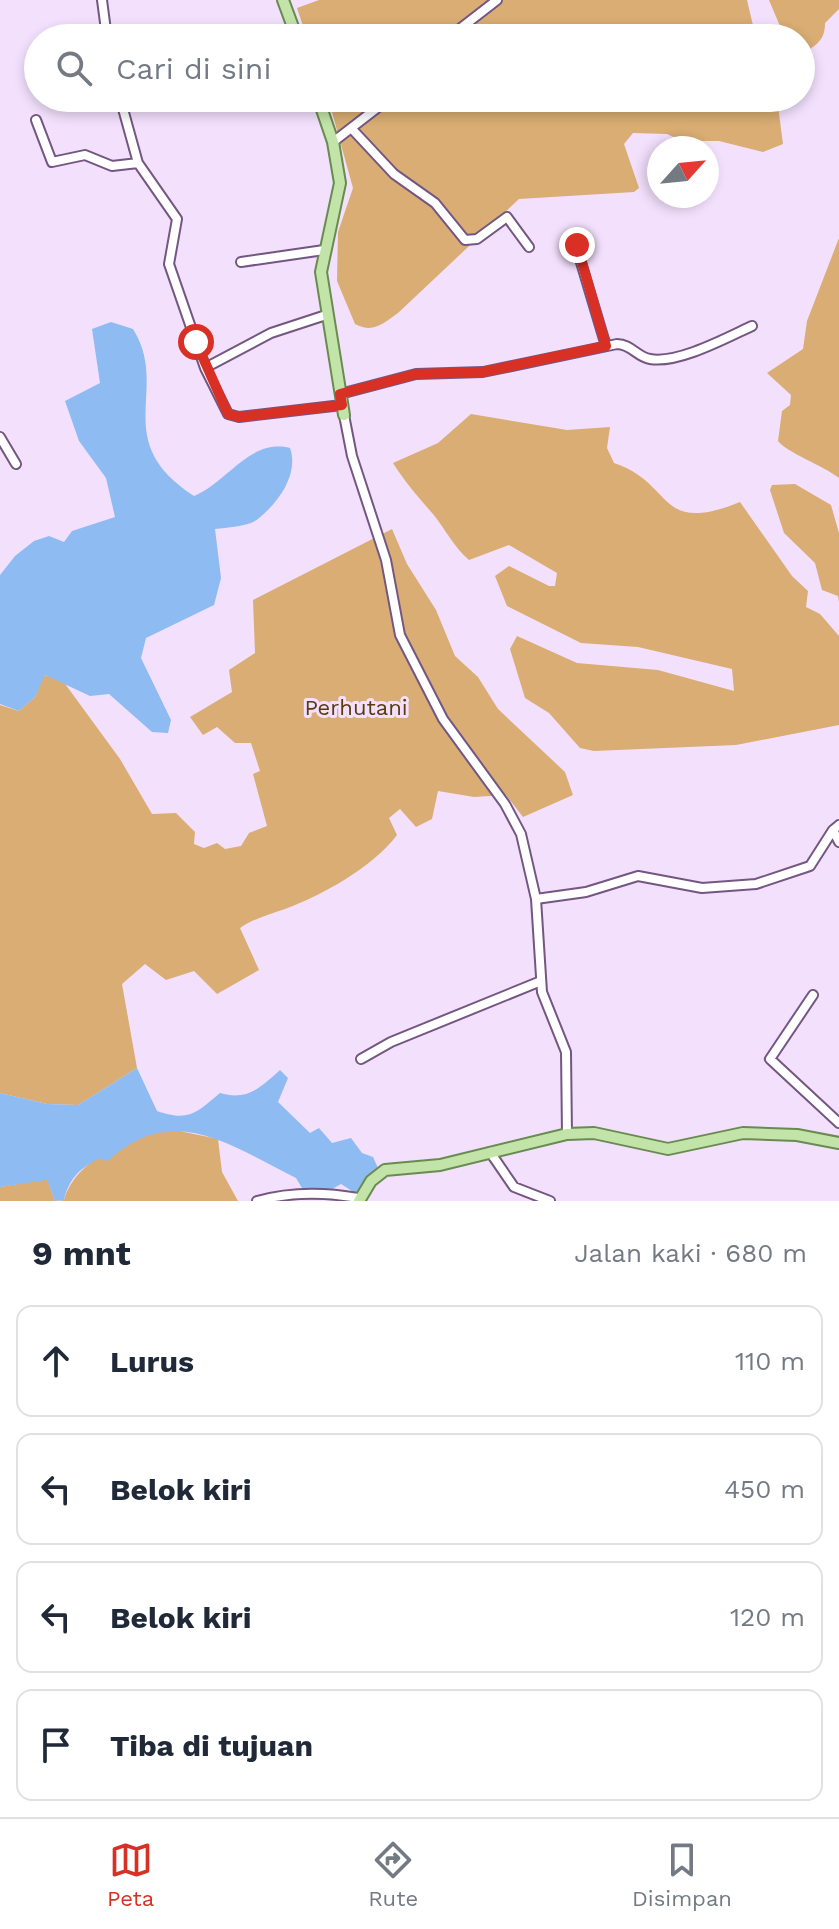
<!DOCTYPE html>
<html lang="id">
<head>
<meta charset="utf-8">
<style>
  body { margin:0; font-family:"Work Sans",sans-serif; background:#f6f6f7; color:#1f2937 }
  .compass { position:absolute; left:647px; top:136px; width:72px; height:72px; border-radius:50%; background:#fff; box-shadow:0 4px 12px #0003; rotate:63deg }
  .stop { position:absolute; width:24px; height:24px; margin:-18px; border:6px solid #d93025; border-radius:50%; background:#fff }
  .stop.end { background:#d93025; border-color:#fff; box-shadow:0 2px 8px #0008 }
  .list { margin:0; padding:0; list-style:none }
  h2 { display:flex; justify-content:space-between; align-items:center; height:104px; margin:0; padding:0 32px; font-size:34px }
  h2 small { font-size:26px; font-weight:400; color:#747a83 }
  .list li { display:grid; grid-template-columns:52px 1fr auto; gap:24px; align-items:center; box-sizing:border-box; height:112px; margin:0 16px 16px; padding:0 16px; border:2px solid #e0e1e3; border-radius:16px }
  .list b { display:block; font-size:30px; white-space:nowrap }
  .list em { font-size:26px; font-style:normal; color:#747a83 }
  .icon { flex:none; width:44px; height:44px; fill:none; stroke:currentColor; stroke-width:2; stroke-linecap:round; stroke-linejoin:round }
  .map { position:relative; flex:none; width:839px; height:1201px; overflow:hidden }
  .search { position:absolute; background:#fff; box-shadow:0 4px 12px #0003; left:24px; right:24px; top:24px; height:88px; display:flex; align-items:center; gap:20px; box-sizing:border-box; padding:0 28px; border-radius:44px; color:#747a83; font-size:30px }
  .sheet { height:616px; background:#fff }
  nav { display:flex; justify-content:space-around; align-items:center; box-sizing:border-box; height:112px; border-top:2px solid #e0e1e3; background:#fff; font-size:22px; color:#747a83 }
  nav a { display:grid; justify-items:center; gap:4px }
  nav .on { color:#d93025 }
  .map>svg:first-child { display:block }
  .forest { fill:#d9ad73 }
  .water { fill:#8ebbf1 }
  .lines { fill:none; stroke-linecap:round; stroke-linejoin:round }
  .minor-casing { stroke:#735782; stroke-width:12 }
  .major-casing { stroke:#698b50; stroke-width:14 }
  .minor { stroke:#fff; stroke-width:8 }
  .major { stroke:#c2e4a9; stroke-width:10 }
  .route { stroke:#d93025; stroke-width:10 }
  .labels { text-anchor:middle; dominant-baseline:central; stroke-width:6; stroke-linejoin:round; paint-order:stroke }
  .park-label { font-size:22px; fill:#583a0c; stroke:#f3e0fd }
</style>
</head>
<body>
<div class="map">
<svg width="839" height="1201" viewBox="0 0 839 1201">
  <rect width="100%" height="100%" fill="#f3e0fd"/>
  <path class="forest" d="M319,0H747L756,38H307L297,8Z
    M769,0H839V9L825,23C825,41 816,45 801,55V38H785Z
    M328,98H777L783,144L763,152L719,141H682L667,134L633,133L624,144L639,188L634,192L519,199L398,313C383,323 374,334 355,324L337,281L338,232L353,188Z
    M839,238V478C824,466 786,452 778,441L782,411L790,405L791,395L767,373L803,349L807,321Z
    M471,414L567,430L610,427L607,448L614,463C675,483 656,536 740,502L792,576L808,591L806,607L820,614L839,636V725L736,745L594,751L580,748L549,713L525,698L510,649L517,636L577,663L658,670L734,691L732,669L638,647L581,643L507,606L495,576L509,566L549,586H555L557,573L509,545L469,560C453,546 446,530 433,514C418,497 405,482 393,463L438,443Z
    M795,484L831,505L839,533V602L838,596L822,590L815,563L784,533L770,490L772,485Z
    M392,529L407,564L436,610L455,656L478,677L498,709L565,772L573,795L523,817L506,795L474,797L438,791L432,819L416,827L400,809L389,818L397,835C373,867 323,895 285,909C268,915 255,918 240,928L259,970L217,994L194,971L166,980L145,964L122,984L137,1068L78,1105L47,1104L0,1093V705L19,711L35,697L44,675L63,681L120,759L152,814L176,813L195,832L194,844L204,848L217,843L225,849L241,846L249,833L267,826L253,774L260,771L251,743H235L217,727L203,735L190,717L232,692L229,670L255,653L253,600Z
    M170,1129L218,1139L222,1172L238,1201H56L64,1200C75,1159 132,1136 170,1129Z
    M47,1179L55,1201H0V1187Z"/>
  <path class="water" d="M111,322L133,329C171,390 108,440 194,496C229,481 250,438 290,448C299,474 279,502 258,519C248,527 228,527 215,529L221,578L214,605L146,638L141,658L171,720L168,733L152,732L109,694L90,696L45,675L35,697L19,711L0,704V575L15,556L34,541L49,536L64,542L72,531L115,517L106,478L79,441L65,401L100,383L92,329Z
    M137,1068L157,1111C189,1122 196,1113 220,1093C247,1101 260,1088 280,1070L288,1078L278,1102L310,1133L319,1128L332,1143L351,1138L362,1153L373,1157L378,1168L355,1193L341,1184L327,1192L302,1188L296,1178C229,1145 173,1101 108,1161L98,1159C79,1169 69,1179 64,1200L55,1201L47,1180L0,1187V1093L47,1104L78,1105Z"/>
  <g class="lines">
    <g class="minor-casing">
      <path id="minor" d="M102,0L107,38
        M448,38L497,0
        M120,98L138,163L177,219L169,264L205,368L228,414L239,417L342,405
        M36,120L52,162L85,155L112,166L138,163
        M352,129L394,174L435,203L465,240L477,239L507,217L529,247
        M333,142L390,98
        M574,239L606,346
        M241,262L324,250
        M205,368L271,333L326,315
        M340,394L416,374L483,372L617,344C631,344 637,357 650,359C678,364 726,338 752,326
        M344,415L352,456L386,560L400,635L443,719L505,804L521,834L536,899L542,992L566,1052L567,1134
        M0,437L16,464
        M839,825L833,830L839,842
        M536,899L586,892L638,876L702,888L756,884L810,866L833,830
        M813,995L770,1059L839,1123
        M361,1059L391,1042L541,981
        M490,1152L514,1187L550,1201
        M257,1201C289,1192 325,1192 358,1198"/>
    </g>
    <g class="major-casing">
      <path id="major" d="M283,0L297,38
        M318,98L333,142L340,183L321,272L344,415
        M359,1201L371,1181L385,1170L440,1165L567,1134L594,1133L668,1149L743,1133L797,1135L839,1143"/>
    </g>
    <use href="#minor" class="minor"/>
    <use href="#major" class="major"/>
  </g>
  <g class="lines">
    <path class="route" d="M196,342L228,414L239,417L342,405L340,394L416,374L483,372L606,346L577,245"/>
  </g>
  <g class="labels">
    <g class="park-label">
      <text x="356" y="707">Perhutani</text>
    </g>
  </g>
</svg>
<svg class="compass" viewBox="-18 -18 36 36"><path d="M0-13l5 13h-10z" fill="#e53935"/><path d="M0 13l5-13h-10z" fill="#747a83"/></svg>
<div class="stop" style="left:196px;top:342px"></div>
<div class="stop end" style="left:577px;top:245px"></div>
<div class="search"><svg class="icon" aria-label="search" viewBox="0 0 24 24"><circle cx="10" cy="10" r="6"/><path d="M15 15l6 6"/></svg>Cari di sini</div>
</div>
<section class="sheet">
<h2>9 mnt<small>Jalan kaki · 680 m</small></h2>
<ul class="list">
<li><svg class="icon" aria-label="ahead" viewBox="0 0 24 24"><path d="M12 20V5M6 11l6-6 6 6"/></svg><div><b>Lurus</b></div><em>110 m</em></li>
<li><svg class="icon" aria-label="left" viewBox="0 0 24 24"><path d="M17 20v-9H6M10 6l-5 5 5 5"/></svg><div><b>Belok kiri</b></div><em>450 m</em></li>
<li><svg class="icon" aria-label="left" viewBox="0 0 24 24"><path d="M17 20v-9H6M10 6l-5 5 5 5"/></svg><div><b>Belok kiri</b></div><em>120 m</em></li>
<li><svg class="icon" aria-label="arrive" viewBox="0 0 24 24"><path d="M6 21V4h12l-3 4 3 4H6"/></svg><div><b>Tiba di tujuan</b></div></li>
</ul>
</section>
<nav>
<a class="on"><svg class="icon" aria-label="map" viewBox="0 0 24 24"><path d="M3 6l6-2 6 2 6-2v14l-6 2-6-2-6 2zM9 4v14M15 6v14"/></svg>Peta</a>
<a><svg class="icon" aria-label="directions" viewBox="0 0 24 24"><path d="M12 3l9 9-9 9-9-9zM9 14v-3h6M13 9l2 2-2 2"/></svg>Rute</a>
<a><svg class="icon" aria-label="saved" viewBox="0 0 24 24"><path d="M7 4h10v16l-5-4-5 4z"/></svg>Disimpan</a>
</nav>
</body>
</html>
